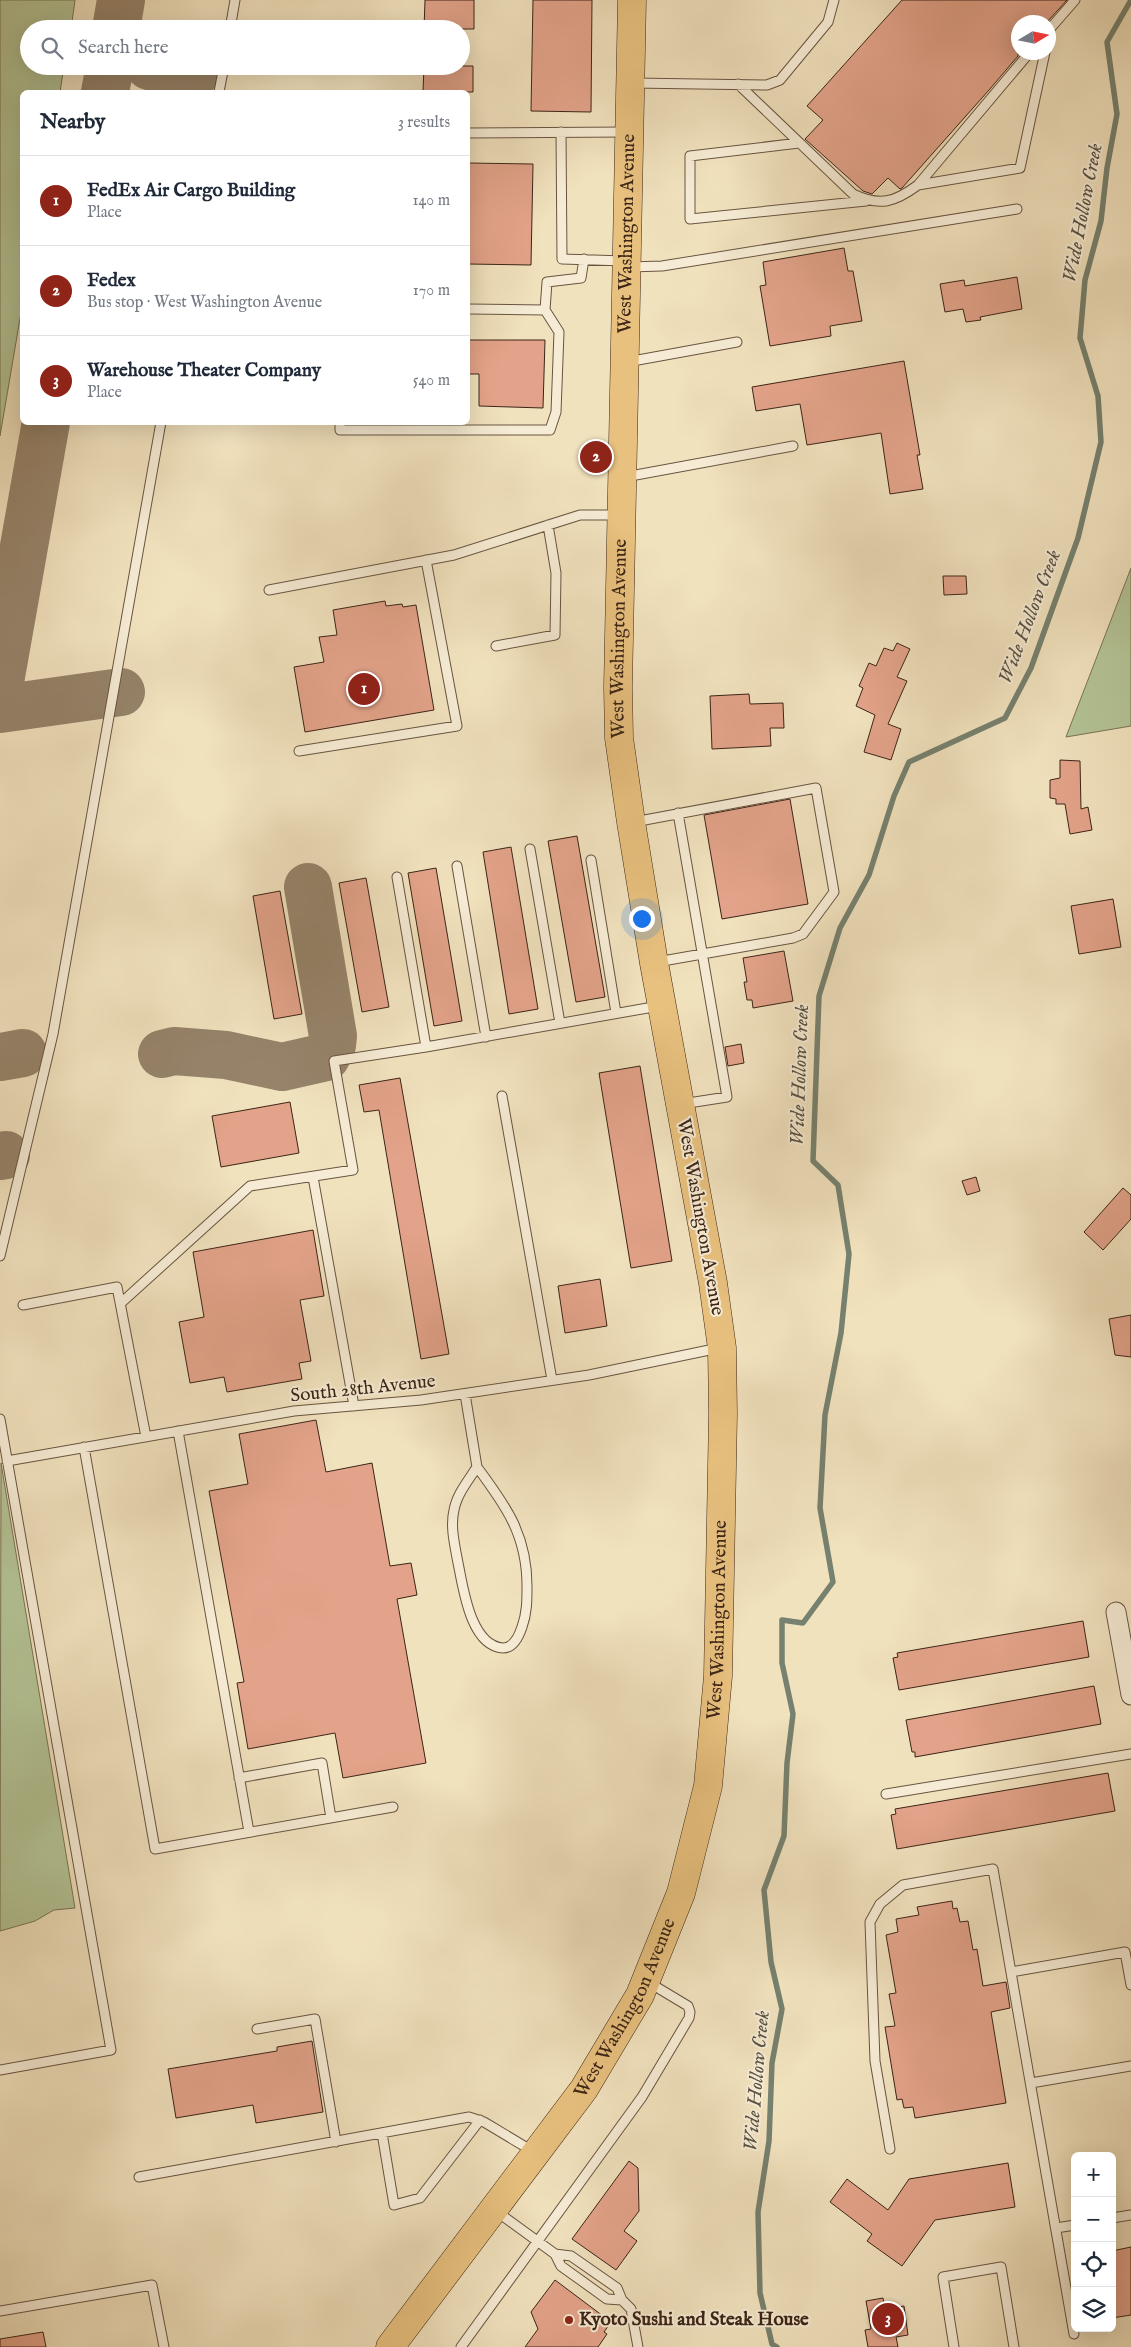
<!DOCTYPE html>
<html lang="en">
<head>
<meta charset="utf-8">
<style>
  body { margin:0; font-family:"IM FELL English",serif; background:#f2f2f3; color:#1f2937 }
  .controls { position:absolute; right:15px; bottom:15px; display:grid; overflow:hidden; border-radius:8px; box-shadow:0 5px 20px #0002 }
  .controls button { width:45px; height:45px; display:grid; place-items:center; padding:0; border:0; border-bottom:1px solid #e0e1e3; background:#fff; color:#1f2937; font:25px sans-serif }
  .compass { position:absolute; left:1011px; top:15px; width:45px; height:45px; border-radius:50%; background:#fff; box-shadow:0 5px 20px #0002; rotate:80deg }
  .you { position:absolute; left:641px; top:918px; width:18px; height:18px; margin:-12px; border:4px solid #fff; border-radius:50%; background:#1a73e8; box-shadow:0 0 0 8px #1a73e833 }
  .badge { display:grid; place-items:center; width:32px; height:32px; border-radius:50%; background:#8f2418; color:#fff; font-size:16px; font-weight:700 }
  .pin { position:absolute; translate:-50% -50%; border:2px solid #fff; box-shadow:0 1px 5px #0006 }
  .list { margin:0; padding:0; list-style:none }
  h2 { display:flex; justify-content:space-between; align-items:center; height:65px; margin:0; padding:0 20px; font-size:21px }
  h2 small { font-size:16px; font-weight:400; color:#747a83 }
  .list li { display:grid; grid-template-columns:32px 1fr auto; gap:15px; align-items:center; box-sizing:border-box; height:90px; padding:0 20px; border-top:1px solid #e0e1e3 }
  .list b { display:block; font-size:19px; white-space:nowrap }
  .list p { margin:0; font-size:16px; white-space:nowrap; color:#747a83 }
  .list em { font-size:16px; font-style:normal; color:#747a83 }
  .icon { flex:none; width:28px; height:28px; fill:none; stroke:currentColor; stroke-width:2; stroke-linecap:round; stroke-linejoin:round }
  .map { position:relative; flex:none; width:1131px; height:2347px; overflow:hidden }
  .search { position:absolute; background:#fff; box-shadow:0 5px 20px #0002; left:20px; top:20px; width:450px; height:55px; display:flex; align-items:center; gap:12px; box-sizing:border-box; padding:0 18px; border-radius:28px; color:#747a83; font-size:19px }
  .panel { position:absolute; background:#fff; box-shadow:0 5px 20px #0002; left:20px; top:90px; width:450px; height:335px; border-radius:8px }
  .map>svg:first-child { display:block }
  .green { fill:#b4c496; stroke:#787456 }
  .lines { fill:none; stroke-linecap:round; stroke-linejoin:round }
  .stream { stroke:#76816f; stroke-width:5.5 }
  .taxiway { stroke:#96836a; stroke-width:48 }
  .building { fill:#e3a38a; stroke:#3c2416 }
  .lane-casing { stroke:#695440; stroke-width:11 }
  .street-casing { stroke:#695440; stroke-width:21 }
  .primary-casing { stroke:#3c2416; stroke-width:29 }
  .lane { stroke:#f6ecd5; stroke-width:9 }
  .street { stroke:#f6ecd5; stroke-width:19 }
  .primary { stroke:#e8c17f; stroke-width:28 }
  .poi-dot { fill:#8f2418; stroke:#f6ecd5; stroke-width:2 }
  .labels { text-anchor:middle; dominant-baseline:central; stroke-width:4; stroke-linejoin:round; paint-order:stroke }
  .street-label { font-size:19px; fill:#3c2416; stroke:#f6ecd5 }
  .poi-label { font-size:19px; font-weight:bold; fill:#3c2416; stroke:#f6ecd5; text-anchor:start }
  .water-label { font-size:20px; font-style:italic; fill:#595243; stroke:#f6ecd5 }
</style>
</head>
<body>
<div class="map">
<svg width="1131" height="2347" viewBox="0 0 1131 2347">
  <rect width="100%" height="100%" fill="#f1e2be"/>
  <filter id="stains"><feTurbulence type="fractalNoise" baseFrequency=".004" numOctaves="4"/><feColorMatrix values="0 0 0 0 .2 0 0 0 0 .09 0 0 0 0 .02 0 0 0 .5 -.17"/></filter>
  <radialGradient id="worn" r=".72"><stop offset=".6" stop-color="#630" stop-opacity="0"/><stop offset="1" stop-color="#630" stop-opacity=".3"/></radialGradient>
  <path class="green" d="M0,0H75L71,29H29V66H64L60,92H22V307L0,436Z
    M1131,568V726L1066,737Z
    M1,1463L75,1908L54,1910L35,1921L0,1931Z"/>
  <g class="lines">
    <path class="stream" d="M777,2347L772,2344L760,2293L758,2212L769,2141L772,2063L782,2009L771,1962L764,1890L784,1836L787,1763L793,1714L782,1663V1620L803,1623L833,1582L820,1508L825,1415L841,1333L849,1254L838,1185L813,1161L819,996L840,928L869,875L894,796L909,762L1005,718L1031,668L1078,538L1101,442L1098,396L1080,338L1085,280L1101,221L1107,168L1117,114L1107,42L1131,0"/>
    <path class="taxiway" d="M116,29L121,0
      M149,66L195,74
      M105,92L110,66
      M0,682L46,422
      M0,709L121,692
      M162,1054L174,1051L226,1055L282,1067L326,1057L332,1045L333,1036L308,887
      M0,1057L23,1053
      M0,1156L6,1155"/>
  </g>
  <path class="building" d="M425,0H474V29H424Z
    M533,0H592L591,112L531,111Z
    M902,0H1067L1047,22H1018V56L989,90L902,188L900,189L888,178L872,194L863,191L805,139L823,120L807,106Z
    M424,66H473V92H423Z
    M468,163L533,164L531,265L468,264Z
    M844,248L848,271H853L862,321L830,326L831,336L770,346L760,286L766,285L763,262Z
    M1017,277L1022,309L980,317L981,320L966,322L963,309L945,312L940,284L964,280L965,286Z
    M468,340H545L543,408L479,406V374H468Z
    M904,361L920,455H917L923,489L890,494L881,433L807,445L800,404L756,411L752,387Z
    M943,576H966L967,594L944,595Z
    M385,601L386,606L402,604L403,607L416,605L434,710L305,732L294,667L324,662L319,637L337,635L333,610Z
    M897,643L910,649L897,677L907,681L888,724L901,729L891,760L864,752L875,715L856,706L863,688L859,686L869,663L876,666L884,648L893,651Z
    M749,694L750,704L783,703L784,728H770L771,746L712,749L710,696Z
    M1060,760L1080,761L1081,809L1088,807L1092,830L1070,834L1065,804H1056V799L1050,798V780L1060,778Z
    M790,799L808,904L722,919L704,815Z
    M577,836L605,997L576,1002L548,841Z
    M511,847L538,1009L509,1014L483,852Z
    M436,868L462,1021L434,1026L408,873Z
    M366,878L389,1007L362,1012L339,883Z
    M280,891L302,1014L274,1019L253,896Z
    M1113,899L1121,947L1079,954L1071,906Z
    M784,951L793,1001L753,1008L752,1000H747L744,982H747L743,958Z
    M741,1044L744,1063L728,1066L725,1047Z
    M640,1066L672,1261L631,1268L599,1073Z
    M400,1078L449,1354L421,1359L379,1110L364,1112L359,1085Z
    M290,1102L299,1153L221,1167L212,1116Z
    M976,1177L980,1191L967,1195L962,1181Z
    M1123,1188L1131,1195V1219L1103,1250L1084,1232Z
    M313,1230L324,1296L300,1300L311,1361L299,1363L302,1379L227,1392L224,1377L190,1383L179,1322L204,1317L193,1252Z
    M600,1279L607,1326L565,1333L558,1286Z
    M1131,1315V1357L1115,1355L1109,1319Z
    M316,1420L326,1472L372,1463L390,1566L411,1563L417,1595L397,1599L426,1763L343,1778L335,1733L248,1749L237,1683L244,1682L209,1491L248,1484L239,1434Z
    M1083,1621L1089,1657L899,1690L893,1658L898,1657L897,1653Z
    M1094,1686L1101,1724L915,1757V1752H912L906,1720Z
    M1108,1773L1115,1811L897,1849L891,1815L896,1814L895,1809Z
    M952,1901L953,1909L957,1908L960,1922L968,1921L973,1950L977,1949L983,1986L1006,1982L1010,2008L991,2012L1006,2103L915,2118L913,2107L904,2108L902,2099L897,2100L885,2027L895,2026L889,1994L896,1993L886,1935L898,1932L896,1919L919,1915L917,1907Z
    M312,2041L323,2112L256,2123L253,2105L176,2118L168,2069L277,2051V2047Z
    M629,2161L638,2168L639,2211L624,2231L637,2241L616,2270L572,2239Z
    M1008,2163L1015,2207L935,2220L902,2266L867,2241L872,2234L830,2202L847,2179L888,2210L909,2179Z
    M1131,2247V2315L1112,2318V2251Z
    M555,2280L611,2322L604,2332L607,2334L598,2347H525L538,2329L531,2312Z
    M883,2298L885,2309L904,2306L908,2335L896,2337L898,2347H868L865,2330L871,2329L866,2301Z
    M43,2332L46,2347H0V2339Z"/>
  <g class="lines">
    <g class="lane-casing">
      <path id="lane" d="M230,29L235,0
        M1048,31L1075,0
        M633,83L767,85L780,80L828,22L834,0
        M738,84L853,194C880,207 895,202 918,185L1030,52
        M219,92L224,66
        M561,132L562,259L625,261
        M468,133L627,132
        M799,143L690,156V219L866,201
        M918,185L1020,168L1045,52
        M629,267L662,266L1017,209
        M468,309L545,310
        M627,362L737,342
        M340,422V430H550L556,412L559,332L545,310L547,282L581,278L584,259
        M625,477L793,446
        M269,590L454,555L580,515H619
        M496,646L555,635L556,573L548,525
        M299,751L457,726L426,560
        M678,813L727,1097L682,1104
        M634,822L816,788L834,892L803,934L793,938L657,962
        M530,849L560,1023
        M591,860L616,1013
        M457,866L486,1037
        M397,877L426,1047L659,1006
        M502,1096L552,1380
        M313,1177L354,1406
        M0,1256L53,1034L161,422
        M121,1303L250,1186L353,1170L334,1061L426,1047
        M23,1305L117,1287L146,1437
        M465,1394L477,1467C468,1481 457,1494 454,1510C450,1527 455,1546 458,1563C463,1586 470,1646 503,1648C514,1648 519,1636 522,1627C527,1613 527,1601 527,1586C527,1535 506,1506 477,1467
        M0,1419L111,2050L0,2070
        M178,1431L249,1832
        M84,1447L155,1849L393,1807
        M7,1461L294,1411L421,1400L589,1375L719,1348
        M239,1778L322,1763L331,1818
        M886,1794L1131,1754
        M1011,1972L1125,1952L1131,1985
        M257,2029L315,2019L336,2142
        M1031,2083L1131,2066
        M382,2133L394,2205L420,2198L480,2120
        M890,2149L875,2061L870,1922L880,1904L903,1885L993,1869L1074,2334
        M139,2177L469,2117L484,2122L534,2152
        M496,2211L555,2254
        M1112,2218L1131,2215
        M1056,2228L1075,2225
        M555,2254L571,2256L617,2288L622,2300L607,2299L561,2266Z
        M622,2300L631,2309L638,2347
        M0,2311L152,2285L164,2347
        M461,2347L642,2097L689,2018L690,2012L688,2006L648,1982
        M954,2347L943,2277L1001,2267L1014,2347"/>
    </g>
    <g class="street-casing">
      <path id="street" d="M1116,1612L1131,1695"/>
    </g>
    <g class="primary-casing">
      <g id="primary">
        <path id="s1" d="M390,2347L584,2089L640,1995L681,1893L708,1786L718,1676L723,1414L722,1348L713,1283L654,963L631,822L619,738L618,687L632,0"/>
      </g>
    </g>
    <use href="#lane" class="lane"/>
    <use href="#street" class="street"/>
    <use href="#primary" class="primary"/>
  </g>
  <circle class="poi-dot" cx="569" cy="2320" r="5"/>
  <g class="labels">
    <g class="street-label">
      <text stroke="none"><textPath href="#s1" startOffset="2214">West Washington Avenue</textPath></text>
      <text stroke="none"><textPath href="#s1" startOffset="1809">West Washington Avenue</textPath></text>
      <text transform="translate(700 1217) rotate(80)">West Washington Avenue</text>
      <text transform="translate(363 1389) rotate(-6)">South 28th Avenue</text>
      <text stroke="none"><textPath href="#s1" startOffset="819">West Washington Avenue</textPath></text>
      <text stroke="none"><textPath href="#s1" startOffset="414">West Washington Avenue</textPath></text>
    </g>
    <g class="poi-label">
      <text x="579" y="2320">Kyoto Sushi and Steak House</text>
    </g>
    <g class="water-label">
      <text transform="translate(1083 213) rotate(-79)">Wide Hollow Creek</text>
      <text transform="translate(1030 617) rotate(-69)">Wide Hollow Creek</text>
      <text transform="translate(800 1075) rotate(-88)">Wide Hollow Creek</text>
      <text transform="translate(757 2081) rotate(-85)">Wide Hollow Creek</text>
    </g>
  </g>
  <rect width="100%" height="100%" filter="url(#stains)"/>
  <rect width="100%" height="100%" fill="url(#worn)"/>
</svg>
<div class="controls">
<button>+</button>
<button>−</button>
<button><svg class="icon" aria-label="locate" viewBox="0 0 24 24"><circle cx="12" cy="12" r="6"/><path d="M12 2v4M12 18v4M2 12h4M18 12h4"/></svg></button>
<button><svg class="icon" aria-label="layers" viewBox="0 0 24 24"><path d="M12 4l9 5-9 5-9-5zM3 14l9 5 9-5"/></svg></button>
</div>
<svg class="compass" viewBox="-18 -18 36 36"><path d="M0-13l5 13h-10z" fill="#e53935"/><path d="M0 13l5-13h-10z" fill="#747a83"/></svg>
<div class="you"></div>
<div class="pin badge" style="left:364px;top:689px">1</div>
<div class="pin badge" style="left:596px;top:457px">2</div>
<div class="pin badge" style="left:888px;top:2319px">3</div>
<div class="search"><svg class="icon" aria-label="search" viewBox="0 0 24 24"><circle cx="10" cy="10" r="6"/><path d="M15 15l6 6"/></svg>Search here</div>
<section class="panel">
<h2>Nearby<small>3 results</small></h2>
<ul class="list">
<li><span class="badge">1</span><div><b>FedEx Air Cargo Building</b><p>Place</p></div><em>140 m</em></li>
<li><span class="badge">2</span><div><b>Fedex</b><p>Bus stop · West Washington Avenue</p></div><em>170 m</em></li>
<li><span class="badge">3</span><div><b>Warehouse Theater Company</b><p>Place</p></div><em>540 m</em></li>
</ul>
</section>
</div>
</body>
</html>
